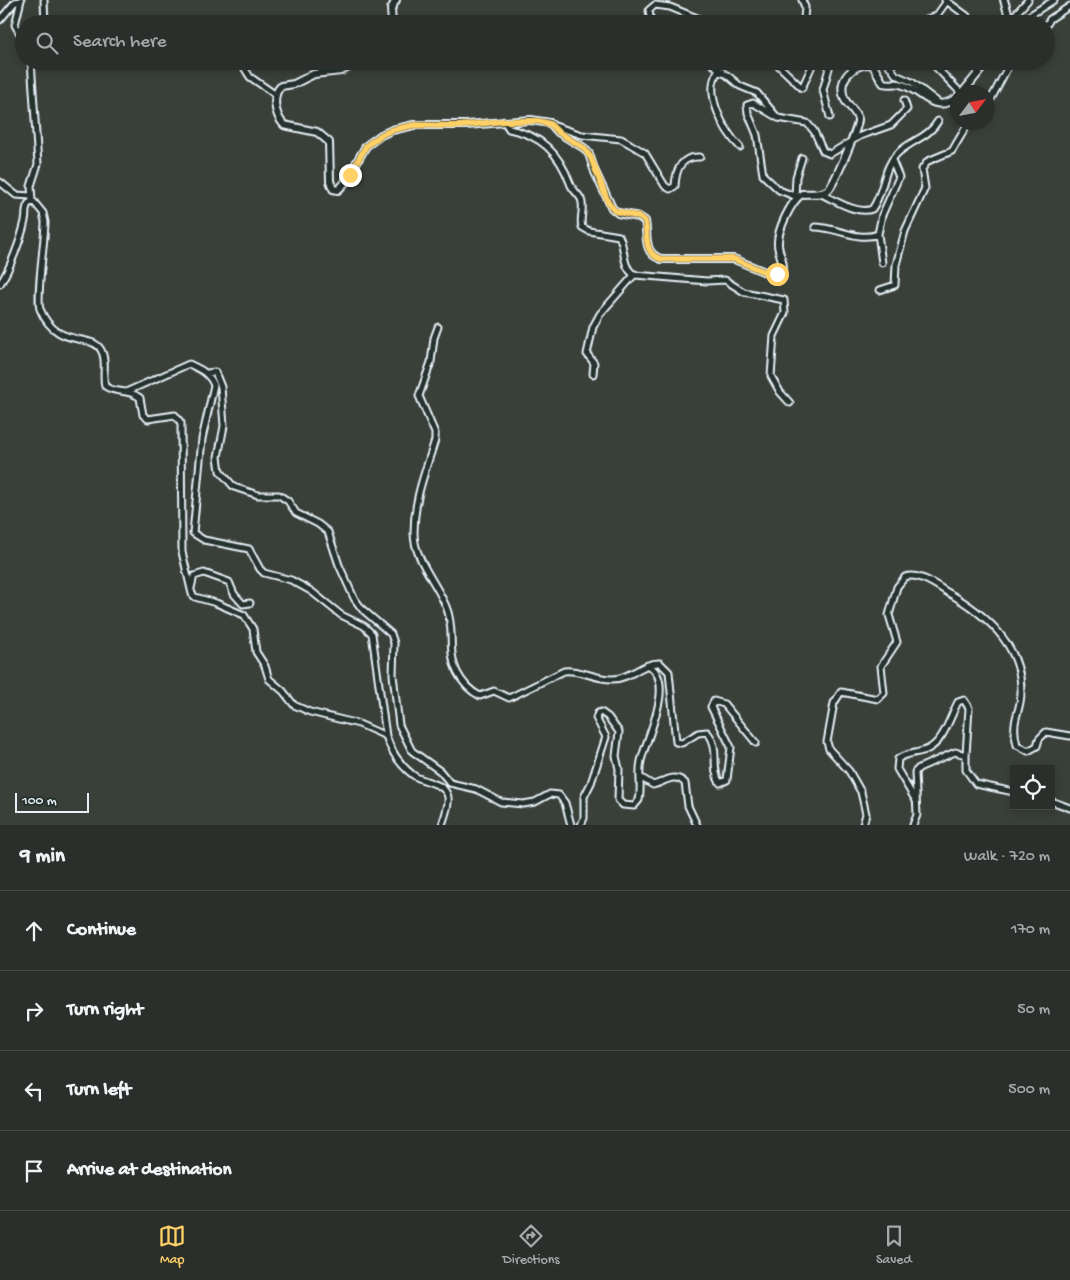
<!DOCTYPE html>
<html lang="en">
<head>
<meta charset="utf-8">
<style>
  body { margin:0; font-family:"Gochi Hand",sans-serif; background:#333733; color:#f1f3f6 }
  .controls { position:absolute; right:15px; bottom:15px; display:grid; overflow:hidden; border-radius:0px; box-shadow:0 2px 8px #0003 }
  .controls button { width:45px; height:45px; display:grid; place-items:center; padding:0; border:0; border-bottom:1px solid #474a47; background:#2b2f2b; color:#f1f3f6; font:25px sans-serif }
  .compass { position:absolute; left:950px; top:85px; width:45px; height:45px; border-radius:50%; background:#2b2f2b; box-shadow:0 2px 8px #0003; rotate:58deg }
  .scale { position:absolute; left:15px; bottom:12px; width:74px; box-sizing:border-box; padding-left:5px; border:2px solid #e8f1f8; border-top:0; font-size:14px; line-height:18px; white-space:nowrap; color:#e8f1f8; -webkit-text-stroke:4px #26332d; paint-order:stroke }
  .stop { position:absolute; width:15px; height:15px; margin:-11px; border:4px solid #ffd166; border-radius:50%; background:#fff }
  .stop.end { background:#ffd166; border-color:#fff; box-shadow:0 1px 5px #0008 }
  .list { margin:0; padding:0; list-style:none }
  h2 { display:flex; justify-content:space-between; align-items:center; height:65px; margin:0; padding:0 20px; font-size:21px }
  h2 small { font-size:16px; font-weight:400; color:#a6a9a9 }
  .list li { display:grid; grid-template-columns:32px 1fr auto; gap:15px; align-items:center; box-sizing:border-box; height:80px; padding:0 20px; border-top:1px solid #474a47 }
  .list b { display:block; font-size:19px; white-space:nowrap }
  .list em { font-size:16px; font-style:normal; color:#a6a9a9 }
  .icon { flex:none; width:28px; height:28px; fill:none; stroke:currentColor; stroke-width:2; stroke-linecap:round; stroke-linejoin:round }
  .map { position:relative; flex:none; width:1070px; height:825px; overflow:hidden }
  .search { position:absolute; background:#2b2f2b; box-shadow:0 2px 8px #0003; left:15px; right:15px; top:15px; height:55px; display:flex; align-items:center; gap:12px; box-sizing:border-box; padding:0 18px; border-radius:28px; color:#a6a9a9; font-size:19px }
  .sheet { height:385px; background:#2b2f2b }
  nav { display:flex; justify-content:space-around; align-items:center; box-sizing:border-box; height:70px; border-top:1px solid #474a47; background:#2b2f2b; font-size:14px; color:#a6a9a9 }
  nav a { display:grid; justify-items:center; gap:2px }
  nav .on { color:#ffd166 }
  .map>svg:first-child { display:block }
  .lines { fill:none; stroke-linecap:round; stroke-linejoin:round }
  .minor-casing { stroke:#e8f1f8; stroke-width:9 }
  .tertiary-casing { stroke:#e8f1f8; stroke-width:10 }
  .minor { stroke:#26332d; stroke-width:5 }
  .tertiary { stroke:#26332d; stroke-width:6 }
  .route { stroke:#ffd166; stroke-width:6 }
</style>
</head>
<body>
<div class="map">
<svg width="1070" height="825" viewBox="0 0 1070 825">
  <rect width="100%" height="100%" fill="#393f39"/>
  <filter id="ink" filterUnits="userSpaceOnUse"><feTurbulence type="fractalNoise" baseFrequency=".02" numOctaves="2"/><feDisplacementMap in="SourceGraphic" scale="10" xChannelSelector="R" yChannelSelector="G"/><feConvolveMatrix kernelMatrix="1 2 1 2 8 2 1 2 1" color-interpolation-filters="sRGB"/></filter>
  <g filter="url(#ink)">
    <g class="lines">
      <g class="minor-casing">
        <path id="minor" d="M21,0L15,25L24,41
          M44,0L45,24
          M802,0L805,7L804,19L811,24
          M945,0L967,16L968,24
          M1013,16L1024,19L1054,0
          M1012,18L1028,0
          M0,20L15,2L20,1
          M651,24L649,10L655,5L670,7L712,24
          M917,24L937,15L947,1
          M1046,26L1050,19L1070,6
          M31,61L38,164L31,186L32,202
          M240,61L250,77L276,95
          M708,61L722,71
          M774,61L802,88L811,68L810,61
          M886,61L896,75L912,82L939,103
          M930,61L960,92
          M988,105L1011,61
          M830,117L823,90L831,61
          M504,121L509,129C541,135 559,153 570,183C572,190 578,193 581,199C585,208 579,218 582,227L589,231L619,236C626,249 621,267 635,275L707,281L725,280L744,292L784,300L785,313L774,336L771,376L780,392L790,403
          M555,126L582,135L621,139L630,144L645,153L665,186L670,189L675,186C676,169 681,156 700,157
          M740,147C724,131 703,93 718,71L727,75L740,86L757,93L777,117
          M0,182L16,195L31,196
          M821,194C835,200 857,215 872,209C885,192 882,167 899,152C912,140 929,137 938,121
          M795,196L796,177L802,158
          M797,197L779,190L763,175L757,135L748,113L747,105L753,103L778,118L807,123L814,131L823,151L830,154L860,136L891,125L907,109L904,100
          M815,227C837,227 857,242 878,234
          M882,263L878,234L882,215L899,177L892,160
          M0,284C10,269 21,239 25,221C27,214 24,208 29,203L34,202L43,213L45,222C45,239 36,297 40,309C57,351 94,331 102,352C107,362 102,375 105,386C114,394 128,388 140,398L143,415L148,419L175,415L181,423L182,552L192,594L195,597L216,603L244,615L253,629L256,652L265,666L269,679L283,691L294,705L310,712L359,724L386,736C391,751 400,765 413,775C422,782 442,782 447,794C451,801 444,818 442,825
          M880,290L895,285L896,265L905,231L925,188L922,169L928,161L952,151L969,122
          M438,327L434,338L431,362L419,396L435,433V440C425,473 414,498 414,533C414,560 438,584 447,609C455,630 447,651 457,672C462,682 470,691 480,696L494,691L509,698L564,671C581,669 596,680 613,679C630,679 643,662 660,663L669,672L676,742L682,743L698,733L707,732C721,747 710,768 720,783L727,780L731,747L711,707L714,701L724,704L756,743
          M207,373L215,372L221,387L224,426L218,457L220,471L234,487L258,495H279L288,501L296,513L318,524L328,532L339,565L354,598L362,609L391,634L394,643L393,675L399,725L412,751L440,771L450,783L476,789L501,802L523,804L535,802L550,794L559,795L565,803L571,825
          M593,374L594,363L587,354L593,327L600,314L635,274
          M128,391L189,364C200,369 209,373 214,385L202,439L193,533L204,540L249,549L260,569L264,573L291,580L311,591L341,615L364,626L372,634L386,736
          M191,588L194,576L204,573L229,582L234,594L243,604L250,603
          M640,777L653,785C665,782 674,772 685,783L688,806L697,825
          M916,801L897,769L898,759C907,752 918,754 928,749C944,741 950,717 958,702L964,700L969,708L966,755
          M1051,801L1070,808
          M581,825L584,818V797L591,783L606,737L596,718L598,713L601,712L608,717L619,732L616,756L619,769L618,800L623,805L634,806L639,800C642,787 638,774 641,761C646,738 677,681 648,665
          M863,825L866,814L861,792L849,771L829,749L827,742L834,703L841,692L878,699L884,693L881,666L897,642L889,615L897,587L905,577C918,572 936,585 947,592C984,613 1022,644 1021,692C1021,714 1010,718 1017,745L1028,751L1037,746L1039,739L1046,732L1070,736
          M913,825L917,815L915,772L919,768L955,752L966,755V770L976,784L1014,792"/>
      </g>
      <g class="tertiary-casing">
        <path id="tertiary" d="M1004,0L1010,20L1007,24
          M392,24L391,9L396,0
          M381,61L369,65L356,63L341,71L314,74L294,84L281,86C271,96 275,115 284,125L317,132L329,142L330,181L333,189L338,190L344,184L366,146L381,135L392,130L414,125H466L531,120L550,123L558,132L584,148L589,154L595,172L612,208L618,213L639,217L645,221C648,237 643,253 661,259H734L772,275L777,274L783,267C783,259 778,252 778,244C777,231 791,201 802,194C811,193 820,196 828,190C834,185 859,126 858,119C856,111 849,107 845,100C836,80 852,64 872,64L883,83C890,85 896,82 903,85C925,92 933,115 958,97
          M963,92L988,61"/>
      </g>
      <use href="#minor" class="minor"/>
      <use href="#tertiary" class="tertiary"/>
    </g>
  </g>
  <g class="lines" filter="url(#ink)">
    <path class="route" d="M350,175L366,146L381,135L392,130L414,125L459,126L504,121H538L550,124L558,132L584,148L591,158L608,202L615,211L639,217L645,221C648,237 643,253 661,259H734L772,275L777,274"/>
  </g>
</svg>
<div class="controls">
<button><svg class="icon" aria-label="locate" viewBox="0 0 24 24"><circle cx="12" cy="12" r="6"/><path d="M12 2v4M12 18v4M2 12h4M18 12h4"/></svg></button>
</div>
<svg class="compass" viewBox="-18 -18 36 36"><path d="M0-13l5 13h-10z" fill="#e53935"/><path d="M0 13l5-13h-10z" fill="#a6a9a9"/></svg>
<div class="scale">100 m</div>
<div class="stop" style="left:777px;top:274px"></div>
<div class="stop end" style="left:350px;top:175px"></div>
<div class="search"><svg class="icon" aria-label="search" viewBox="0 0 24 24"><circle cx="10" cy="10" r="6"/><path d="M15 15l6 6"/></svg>Search here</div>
</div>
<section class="sheet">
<h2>9 min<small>Walk · 720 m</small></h2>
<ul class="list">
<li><svg class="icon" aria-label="ahead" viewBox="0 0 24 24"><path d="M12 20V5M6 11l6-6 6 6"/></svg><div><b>Continue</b></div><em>170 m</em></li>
<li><svg class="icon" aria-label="right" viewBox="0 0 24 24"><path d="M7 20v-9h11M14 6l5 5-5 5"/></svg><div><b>Turn right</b></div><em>50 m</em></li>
<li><svg class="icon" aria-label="left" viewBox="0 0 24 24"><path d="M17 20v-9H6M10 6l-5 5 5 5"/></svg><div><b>Turn left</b></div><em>500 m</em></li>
<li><svg class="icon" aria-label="arrive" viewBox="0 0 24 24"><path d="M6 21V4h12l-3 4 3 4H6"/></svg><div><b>Arrive at destination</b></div></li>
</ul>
</section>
<nav>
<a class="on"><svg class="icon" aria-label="map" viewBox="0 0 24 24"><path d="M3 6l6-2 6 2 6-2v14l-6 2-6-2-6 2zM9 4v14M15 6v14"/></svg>Map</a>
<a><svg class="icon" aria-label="directions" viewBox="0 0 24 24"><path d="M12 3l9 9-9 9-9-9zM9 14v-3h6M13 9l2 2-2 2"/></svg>Directions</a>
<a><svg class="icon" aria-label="saved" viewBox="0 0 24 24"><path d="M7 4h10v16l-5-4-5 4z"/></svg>Saved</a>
</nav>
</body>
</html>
